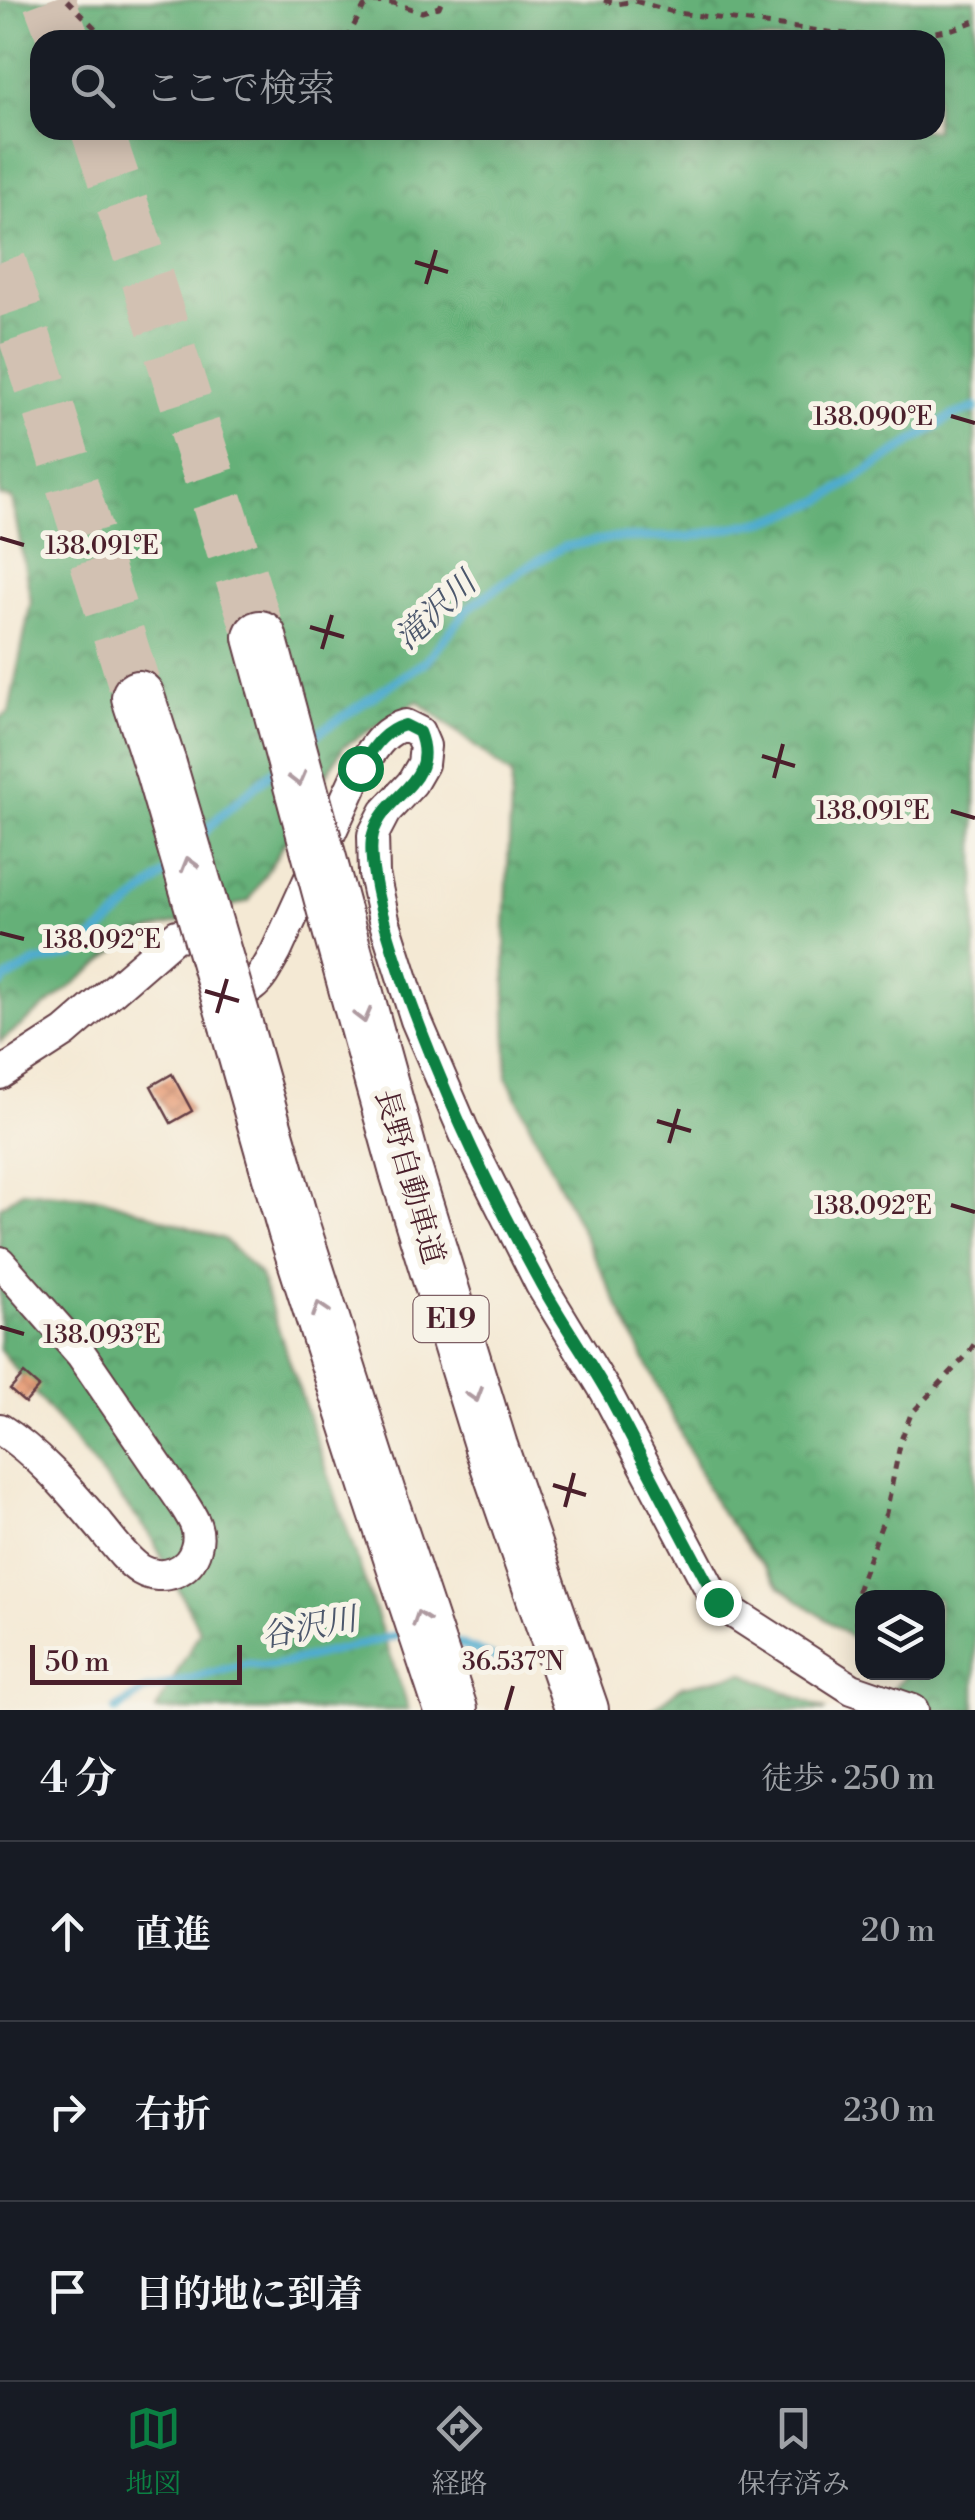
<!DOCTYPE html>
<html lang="ja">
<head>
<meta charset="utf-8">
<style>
  body { margin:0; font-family:"Libre Bodoni","Noto Serif JP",serif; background:#20242c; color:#f1f3f6 }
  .controls { position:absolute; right:30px; bottom:30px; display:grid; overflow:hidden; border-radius:20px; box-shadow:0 5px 25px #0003 }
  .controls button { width:90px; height:90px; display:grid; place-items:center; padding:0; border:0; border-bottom:2px solid #363941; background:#171b24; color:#f1f3f6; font:50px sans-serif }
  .scale { position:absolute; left:30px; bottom:25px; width:212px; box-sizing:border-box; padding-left:10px; border:5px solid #4a1f2b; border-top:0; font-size:28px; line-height:35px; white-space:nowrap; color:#4a1f2b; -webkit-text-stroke:8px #f7f3e8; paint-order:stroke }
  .stop { position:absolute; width:30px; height:30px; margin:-22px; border:8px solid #0b8043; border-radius:50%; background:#fff }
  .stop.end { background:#0b8043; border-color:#fff; box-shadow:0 2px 10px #0008 }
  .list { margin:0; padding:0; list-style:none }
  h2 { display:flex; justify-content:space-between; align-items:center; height:130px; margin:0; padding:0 40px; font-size:42px }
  h2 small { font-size:32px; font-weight:400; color:#9ea1a6 }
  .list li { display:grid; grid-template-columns:65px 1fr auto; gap:30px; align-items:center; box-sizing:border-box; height:180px; padding:0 40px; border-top:2px solid #363941 }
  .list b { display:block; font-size:38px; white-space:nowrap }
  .list em { font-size:32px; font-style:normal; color:#9ea1a6 }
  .icon { flex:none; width:55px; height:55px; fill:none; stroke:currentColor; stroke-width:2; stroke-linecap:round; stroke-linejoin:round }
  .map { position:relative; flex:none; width:975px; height:1710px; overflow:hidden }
  .search { position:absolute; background:#171b24; box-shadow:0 5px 25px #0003; left:30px; right:30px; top:30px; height:110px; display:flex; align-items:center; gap:25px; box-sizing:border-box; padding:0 35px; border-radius:30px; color:#9ea1a6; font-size:38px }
  .sheet { height:670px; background:#171b24 }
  nav { display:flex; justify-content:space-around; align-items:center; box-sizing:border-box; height:140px; border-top:2px solid #363941; background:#171b24; font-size:28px; color:#9ea1a6 }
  nav a { display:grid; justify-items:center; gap:5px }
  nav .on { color:#0b8043 }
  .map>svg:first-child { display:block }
  .forest { fill:url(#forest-crowns); stroke:#586852; stroke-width:2.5; fill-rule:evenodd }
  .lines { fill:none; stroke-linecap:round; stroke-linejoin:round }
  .stream { stroke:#50acce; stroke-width:9 }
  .building { fill:url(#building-cross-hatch) }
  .motorway-tunnel { stroke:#d2c1b2; stroke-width:52; stroke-dasharray:52 26; stroke-linecap:butt }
  .minor-casing { stroke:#643d44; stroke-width:34 }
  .motorway-casing { stroke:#643d44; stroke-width:56 }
  .path { stroke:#643d44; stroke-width:5; stroke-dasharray:8 8; stroke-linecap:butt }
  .minor { stroke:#fff; stroke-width:30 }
  .motorway { stroke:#fff; stroke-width:52 }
  .motorway-bridge-casing { stroke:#643d44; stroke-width:56; stroke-linecap:butt }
  .motorway-bridge { stroke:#fff; stroke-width:52 }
  .oneway { stroke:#ae9aa0 }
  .route { stroke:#0b8043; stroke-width:12 }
  .ticks { fill:none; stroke:#4a1f2b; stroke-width:4 }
  .labels { text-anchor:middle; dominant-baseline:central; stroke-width:10; stroke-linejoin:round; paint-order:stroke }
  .shield { fill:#f7f3e8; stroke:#7e5f64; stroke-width:2.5 }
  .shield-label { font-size:28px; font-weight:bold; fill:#4a1f2b }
  .street-label { font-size:30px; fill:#4a1f2b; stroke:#f7f3e8 }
  .water-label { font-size:32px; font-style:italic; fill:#4c576c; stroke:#f7f3e8 }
  .ticks-label { font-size:25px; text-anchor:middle; fill:#4a1f2b; stroke:#f7f3e8; stroke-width:10; stroke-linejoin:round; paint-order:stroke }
</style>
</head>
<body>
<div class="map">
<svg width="975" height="1710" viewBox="0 0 975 1710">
  <defs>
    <pattern id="forest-crowns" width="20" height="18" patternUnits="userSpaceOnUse" patternTransform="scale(2.5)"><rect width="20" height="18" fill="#65b078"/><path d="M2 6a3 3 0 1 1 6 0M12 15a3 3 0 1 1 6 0" fill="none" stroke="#558f63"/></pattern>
    <pattern id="building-cross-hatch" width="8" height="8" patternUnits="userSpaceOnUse" patternTransform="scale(2.5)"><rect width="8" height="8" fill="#e69770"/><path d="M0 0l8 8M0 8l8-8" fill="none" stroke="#bc7b5c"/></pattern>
  </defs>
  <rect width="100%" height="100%" fill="#f7f3e8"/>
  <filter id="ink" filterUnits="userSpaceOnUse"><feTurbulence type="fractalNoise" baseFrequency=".01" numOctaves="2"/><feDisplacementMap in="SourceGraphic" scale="20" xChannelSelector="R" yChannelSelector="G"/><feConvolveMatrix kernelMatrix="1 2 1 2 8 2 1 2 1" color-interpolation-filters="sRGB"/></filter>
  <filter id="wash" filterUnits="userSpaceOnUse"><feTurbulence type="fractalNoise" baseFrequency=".0048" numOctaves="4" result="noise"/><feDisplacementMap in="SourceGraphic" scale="40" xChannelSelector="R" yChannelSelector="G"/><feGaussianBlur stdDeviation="2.25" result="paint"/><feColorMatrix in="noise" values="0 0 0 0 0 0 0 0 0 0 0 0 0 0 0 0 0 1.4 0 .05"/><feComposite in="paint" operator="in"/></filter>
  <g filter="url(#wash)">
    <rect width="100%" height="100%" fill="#f4e9d4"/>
    <path class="forest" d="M0,0H975V1710H872L905,1676L902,1673L938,1672V1598H862V1645L780,1587L716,1506L507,1078L505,930L512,776L418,701L344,746L249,901L137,935L0,1042V718L9,712L31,601L12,499L0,496ZM40,40H935V130H40Z
      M22,1191L102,1198L224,1239L260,1275L409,1710H156L200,1631L149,1533L0,1350V1207Z
      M743,1673L827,1710H651L682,1686Z"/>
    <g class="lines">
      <path class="stream" d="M308,740L426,661L470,607L522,570L563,547L612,538L689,537L774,519L821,501L952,416L975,408
        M200,837L219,817L278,767
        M0,985L6,979L35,963L75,954L173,867
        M454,1642L513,1665
        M116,1710L144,1691L246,1664L273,1666L399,1635"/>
    </g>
    <g id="blocks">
      <path class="building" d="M172,1074L192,1111L171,1123L151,1086Z
        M24,1374L39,1387L25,1403L10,1390Z"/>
    </g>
  </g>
  <g filter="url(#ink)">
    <use href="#blocks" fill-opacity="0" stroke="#643d44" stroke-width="2.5"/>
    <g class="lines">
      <path class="motorway-tunnel" d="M49,0L64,40
        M97,130L147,278L260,637
        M0,262L46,401L138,697"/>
      <g class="minor-casing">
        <path id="minor" d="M216,994C255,994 258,984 276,952L360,768C373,750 382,731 405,725L419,732L425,746L423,764L412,783L385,812L373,835L374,874L384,920L416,1020L465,1134L541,1285L606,1392L717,1602L852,1689L913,1710
          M0,1074L65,1032L177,935L196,936L210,950L211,958
          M0,1262L81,1354L185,1506C194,1520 201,1531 196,1548C190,1572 162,1582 141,1570C124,1559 112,1540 99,1525C69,1490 39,1454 0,1429"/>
      </g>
      <g class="motorway-casing">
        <path id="motorway" d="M260,637L273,685
          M138,697L160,765
          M337,922L405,1168L491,1447L582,1710
          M236,1025L294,1229L379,1494L451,1710"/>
      </g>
      <path class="path" d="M67,0L107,40
        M604,0L617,4L635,1L677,13L836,33L898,38L953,29L975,21
        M346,40L364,7L374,2L393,3L422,12L439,7L442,0
        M862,1639L857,1624L858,1588L886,1513L901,1440L911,1414L967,1355L975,1343"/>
      <use href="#minor" class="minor"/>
      <use href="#motorway" class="motorway"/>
      <g class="motorway-bridge-casing">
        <path id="motorway-bridge" d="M273,685L337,922
          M160,765L236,1025"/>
      </g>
      <use href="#motorway-bridge" class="motorway-bridge"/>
    </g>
    <defs><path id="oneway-chevron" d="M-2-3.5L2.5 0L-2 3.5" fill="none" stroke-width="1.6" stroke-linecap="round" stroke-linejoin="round" transform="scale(2.5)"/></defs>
    <g class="oneway">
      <use href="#oneway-chevron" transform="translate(298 779) rotate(75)"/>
      <use href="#oneway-chevron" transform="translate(189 864) rotate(-106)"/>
      <use href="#oneway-chevron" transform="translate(363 1016) rotate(75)"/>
      <use href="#oneway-chevron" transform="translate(320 1309) rotate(-108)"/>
      <use href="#oneway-chevron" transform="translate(475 1395) rotate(73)"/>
      <use href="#oneway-chevron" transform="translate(420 1618) rotate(-109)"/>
    </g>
  </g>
  <g class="lines" filter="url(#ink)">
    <path class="route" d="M360,768C372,750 382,731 405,725L419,732C440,784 384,793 373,834C367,855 379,903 385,924C422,1049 478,1170 541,1284C562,1322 587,1357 608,1394C645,1463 680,1533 718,1602"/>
  </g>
  <path class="ticks" d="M415,262L448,272M426,284L436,250M951,416L975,423M0,538L24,545M310,627L344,637M322,649L332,615M762,756L795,766M774,778L783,744M951,811L975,818M0,933L24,939M205,991L239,1001M217,1013L227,979M657,1121L691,1131M669,1143L679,1109M951,1205L975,1212M0,1327L24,1334M553,1485L586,1495M565,1507L574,1473M506,1710L513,1686"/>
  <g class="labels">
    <rect class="shield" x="413.5" y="1296" width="75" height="46" rx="8"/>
    <g class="shield-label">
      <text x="451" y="1319">E19</text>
    </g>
    <g class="street-label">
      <text transform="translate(409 1177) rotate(74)">長野自動車道</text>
    </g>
    <g class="water-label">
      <text transform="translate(436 611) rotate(-43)">滝沢川</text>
      <text transform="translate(309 1628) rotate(-11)">谷沢川</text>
    </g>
  </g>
  <g class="ticks-label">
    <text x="873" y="425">138.090°E</text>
    <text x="102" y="554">138.091°E</text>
    <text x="873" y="819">138.091°E</text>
    <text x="102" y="948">138.092°E</text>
    <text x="873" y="1214">138.092°E</text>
    <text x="102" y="1343">138.093°E</text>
    <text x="513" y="1670">36.537°N</text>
  </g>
</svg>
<div class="controls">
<button><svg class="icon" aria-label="layers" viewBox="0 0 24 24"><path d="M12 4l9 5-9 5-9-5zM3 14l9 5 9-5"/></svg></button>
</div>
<div class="scale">50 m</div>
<div class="stop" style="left:360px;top:768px"></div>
<div class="stop end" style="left:718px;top:1602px"></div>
<div class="search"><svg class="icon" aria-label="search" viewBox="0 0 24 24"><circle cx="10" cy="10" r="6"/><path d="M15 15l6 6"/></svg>ここで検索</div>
</div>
<section class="sheet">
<h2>4 分<small>徒歩 · 250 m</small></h2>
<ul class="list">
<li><svg class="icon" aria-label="ahead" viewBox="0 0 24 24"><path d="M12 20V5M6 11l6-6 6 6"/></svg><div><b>直進</b></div><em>20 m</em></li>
<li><svg class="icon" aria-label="right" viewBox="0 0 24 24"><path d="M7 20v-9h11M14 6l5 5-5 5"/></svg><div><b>右折</b></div><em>230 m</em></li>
<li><svg class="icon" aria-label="arrive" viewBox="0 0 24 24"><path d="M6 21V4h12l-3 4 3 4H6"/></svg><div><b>目的地に到着</b></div></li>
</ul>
</section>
<nav>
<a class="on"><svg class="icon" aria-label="map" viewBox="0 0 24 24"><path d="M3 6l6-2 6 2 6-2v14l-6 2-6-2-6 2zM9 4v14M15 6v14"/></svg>地図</a>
<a><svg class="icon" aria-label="directions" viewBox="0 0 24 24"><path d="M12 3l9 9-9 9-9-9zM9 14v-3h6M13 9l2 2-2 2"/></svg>経路</a>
<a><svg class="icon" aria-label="saved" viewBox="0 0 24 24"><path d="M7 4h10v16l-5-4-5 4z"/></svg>保存済み</a>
</nav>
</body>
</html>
